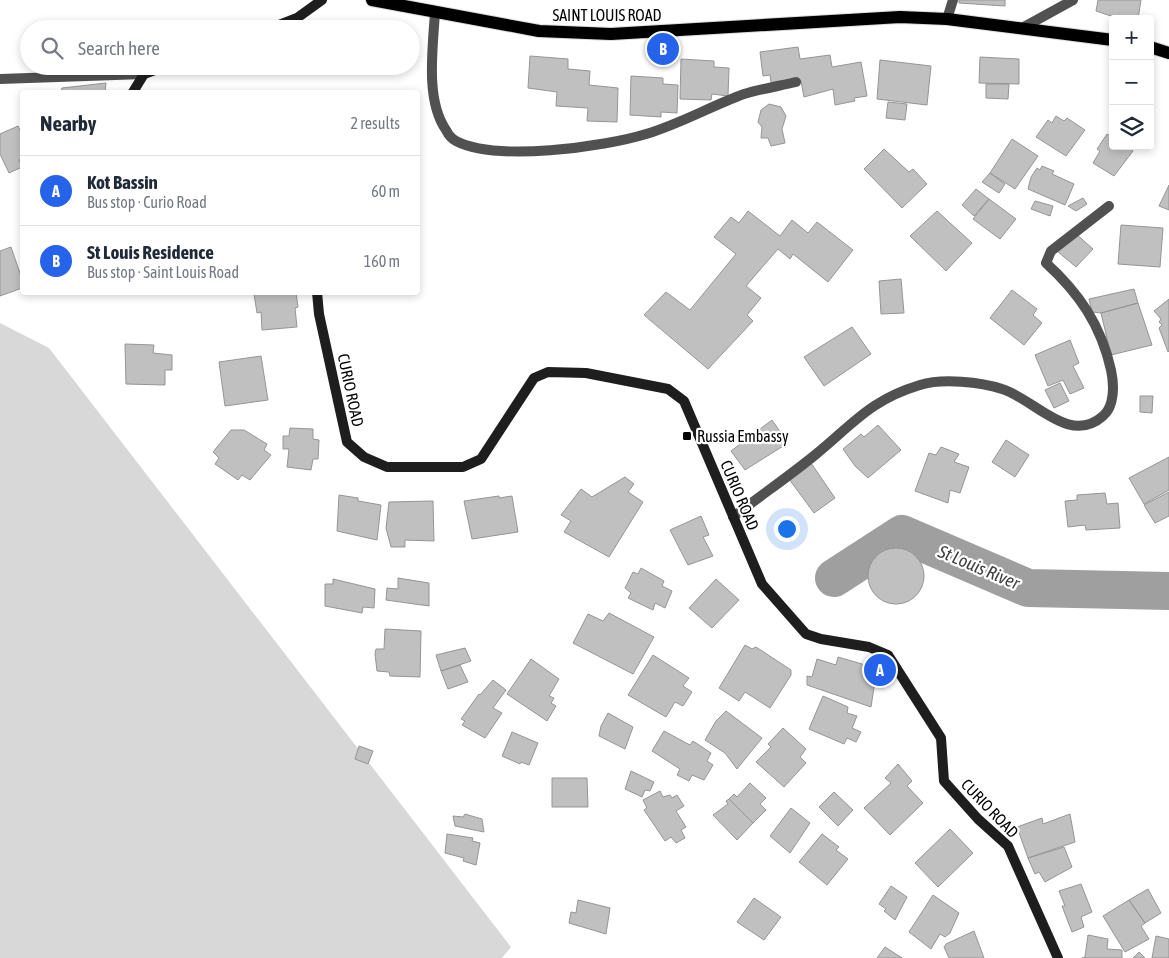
<!DOCTYPE html>
<html lang="en">
<head>
<meta charset="utf-8">
<style>
  body { margin:0; font-family:"Asap Condensed",sans-serif; background:#f6f6f7; color:#1f2937 }
  .controls { position:absolute; right:15px; top:15px; display:grid; overflow:hidden; border-radius:5px; box-shadow:0 2px 8px #0003 }
  .controls button { width:45px; height:45px; display:grid; place-items:center; padding:0; border:0; border-bottom:1px solid #e0e1e3; background:#fff; color:#1f2937; font:25px sans-serif }
  .you { position:absolute; left:786px; top:528px; width:18px; height:18px; margin:-12px; border:4px solid #fff; border-radius:50%; background:#1a73e8; box-shadow:0 0 0 8px #1a73e833 }
  .badge { display:grid; place-items:center; width:32px; height:32px; border-radius:50%; background:#2563eb; color:#fff; font-size:16px; font-weight:700 }
  .pin { position:absolute; translate:-50% -50%; border:2px solid #fff; box-shadow:0 1px 5px #0006 }
  .list { margin:0; padding:0; list-style:none }
  h2 { display:flex; justify-content:space-between; align-items:center; height:65px; margin:0; padding:0 20px; font-size:21px }
  h2 small { font-size:16px; font-weight:400; color:#747a83 }
  .list li { display:grid; grid-template-columns:32px 1fr auto; gap:15px; align-items:center; box-sizing:border-box; height:70px; padding:0 20px; border-top:1px solid #e0e1e3 }
  .list b { display:block; font-size:19px; white-space:nowrap }
  .list p { margin:0; font-size:16px; white-space:nowrap; color:#747a83 }
  .list em { font-size:16px; font-style:normal; color:#747a83 }
  .icon { flex:none; width:28px; height:28px; fill:none; stroke:currentColor; stroke-width:2; stroke-linecap:round; stroke-linejoin:round }
  .map { position:relative; flex:none; width:1169px; height:958px; overflow:hidden }
  .search { position:absolute; background:#fff; box-shadow:0 2px 8px #0003; left:20px; top:20px; width:400px; height:55px; display:flex; align-items:center; gap:12px; box-sizing:border-box; padding:0 18px; border-radius:28px; color:#747a83; font-size:19px }
  .panel { position:absolute; background:#fff; box-shadow:0 2px 8px #0003; left:20px; top:90px; width:400px; height:205px; border-radius:5px }
  .map>svg:first-child { display:block }
  .green { fill:#d8d8d8 }
  .lines { fill:none; stroke-linecap:round; stroke-linejoin:round }
  .river { stroke:#9f9f9f; stroke-width:38 }
  .building { fill:#c0c0c0; stroke:#959595 }
  .primary-casing { stroke:#dbdbdb; stroke-width:14 }
  .street { stroke:#515151; stroke-width:10 }
  .secondary { stroke:#1e1e1e; stroke-width:10 }
  .primary { stroke:#000; stroke-width:12 }
  .poi-dot { fill:#000; stroke:#fff; stroke-width:2 }
  .labels { text-anchor:middle; dominant-baseline:central; stroke-width:4.5; stroke-linejoin:round; paint-order:stroke }
  .street-label { font-size:16px; fill:#000; stroke:#fff }
  .poi-label { font-size:16px; fill:#000; stroke:#fff; text-anchor:start }
  .water-label { font-size:18px; font-style:italic; fill:#404040; stroke:#fff }
</style>
</head>
<body>
<div class="map">
<svg width="1169" height="958" viewBox="0 0 1169 958">
  <rect width="100%" height="100%" fill="#fff"/>
  <path class="green" d="M0,323L49,348L511,947L502,958H0Z"/>
  <g class="lines">
    <path class="river" d="M834,578L902,534L1028,588L1169,591"/>
  </g>
  <path class="building" d="M959,0H1005V6L959,3Z
    M1098,0H1141L1138,19H1120L1096,11Z
    M798,47L800,59L830,55L832,67L861,62L867,96L854,98L855,101L835,105L833,89L804,97L801,81L772,90L770,75L763,76L760,52Z
    M530,56L568,59V69L590,71L589,85L618,88L617,122L587,121L588,108L556,106L557,92L528,88Z
    M980,57L1019,59V84L979,83Z
    M681,59L714,61V67L729,68L728,96L712,94L711,100L680,99Z
    M880,60L931,66L927,105L877,99Z
    M631,76L663,78V84L678,85L677,113L661,112V117L630,115Z
    M106,83L105,92H61L62,88Z
    M986,84H1009L1008,99L986,98Z
    M888,102L907,104L905,120L886,118Z
    M769,104L781,107L786,116L782,129L785,143L771,146L768,138H761L762,127L758,122L761,110Z
    M1056,116L1064,121L1067,118L1085,130L1066,156L1036,137L1048,120L1052,123Z
    M18,126L22,134V158L19,160L22,167L9,173L0,154V134Z
    M1107,134L1113,138V146H1125L1133,151L1114,176L1093,163L1100,151L1097,149Z
    M1012,139L1038,156L1015,189L990,173Z
    M884,149L909,172L913,169L927,184L902,208L864,169Z
    M1042,166L1054,171L1052,174L1074,184L1065,205L1028,189L1031,177L1037,168L1040,170Z
    M990,173L1005,184L999,193L982,182Z
    M1169,185V210L1159,206Z
    M976,189L989,199L974,216L962,205Z
    M1083,198L1087,204L1076,211L1068,206Z
    M989,199L1016,219L1000,239L973,219Z
    M1035,201L1053,206L1050,216L1031,209Z
    M748,211L780,236L792,220L808,233L817,222L853,250L828,282L793,254L790,259L778,249L746,286L761,298L747,315L753,321L708,369L644,315L666,292L690,310L736,254L714,237L731,217L739,223Z
    M937,211L972,243L946,271L910,236Z
    M1121,225L1163,228L1160,267L1118,264Z
    M1075,233L1093,249L1076,267L1057,251Z
    M11,247L22,279V288L0,296V251Z
    M901,279L904,313L881,314L879,281Z
    M1134,289L1138,303L1101,313L1092,312L1089,299Z
    M1012,290L1037,309L1033,315L1042,323L1024,345L990,318Z
    M266,292H296L298,307L295,308L297,327L262,330L261,312L257,313L254,294Z
    M1169,299V351L1168,352L1159,328L1162,325L1159,322L1161,319L1154,311Z
    M1138,303L1152,345L1111,355L1101,313Z
    M852,327L871,354L824,386L804,357Z
    M1070,340L1079,363L1073,366L1084,388L1070,394L1063,380L1048,386L1035,355Z
    M125,344L154,345L153,353L172,355V370H165V385L126,384Z
    M261,356L268,400L225,406L219,362Z
    M1060,383L1069,401L1054,408L1045,390Z
    M1140,396H1153L1152,413L1140,412Z
    M772,420L788,443L745,470L731,451Z
    M878,425L901,450L868,478L855,466L843,449L861,434L864,437Z
    M290,428L313,429V439L319,440L318,459H313L311,470L287,467L289,449H283V436H289Z
    M231,430H244L267,444L264,450L271,455L250,480L242,475L238,480L215,464L219,458L213,452Z
    M1006,440L1029,455L1015,477L992,462Z
    M941,447L959,454L954,462L969,467L960,493L950,490L948,503L915,491L929,453L936,455Z
    M1169,457V490L1144,504L1129,478Z
    M811,463L835,498L814,513L789,479Z
    M625,477L634,484L628,492L643,502L609,557L564,532L571,521L561,515L581,489L592,497Z
    M1169,492V516L1155,523L1144,505Z
    M1105,493L1107,504L1118,503L1120,528L1086,530L1085,525L1068,527L1065,501L1077,500V495Z
    M339,495L358,498V501L381,505L377,540L337,531Z
    M499,496V498L512,496L518,532L472,539L464,501Z
    M433,501L434,541L405,540V547H391L386,528L389,502Z
    M701,516L709,535L703,537L713,556L688,565L670,530Z
    M868 576a28 28 0 1 1 56 0a28 28 0 1 1-56 0Z
    M641,568L664,581L662,586L672,591L665,608L655,603L653,610L628,598L631,593L625,588L633,572L638,574Z
    M398,578L429,583V606L386,600L387,588L398,589Z
    M333,579L375,589L374,608L363,607L362,613L325,606V584H333Z
    M716,579L739,600L712,628L689,608Z
    M609,613L654,637L633,674L573,643L588,614L603,621Z
    M385,629L421,631L420,677L390,676L389,672L377,671L375,654L376,649H384Z
    M745,645L752,649L756,647L791,670V675L770,708L745,692L739,701L719,688Z
    M465,648L471,661L441,671L436,655Z
    M653,655L689,678L683,686L692,692L683,706L675,702L666,717L628,695Z
    M838,657L862,664L876,674L871,707L807,685V676L812,677L817,659L836,665Z
    M531,659L559,679L549,696L554,698L551,703L556,706L547,721L507,694Z
    M460,665L468,682L448,689L441,671Z
    M493,680L506,690L493,708L502,713L485,738L462,725L465,721L461,719L479,694L480,695Z
    M823,696L848,707L847,713L857,716L852,728L861,732L856,742L847,738L844,744L809,729Z
    M726,711L762,738L737,769L725,753L705,740L716,721Z
    M608,713L633,727L625,749L599,736L601,726Z
    M783,728L806,749L800,757L806,763L784,787L756,762L771,747L768,744Z
    M664,731L690,745L693,741L711,753L707,761L713,765L704,780L692,775L689,781L677,775L680,769L652,751Z
    M512,732L538,743L529,765L521,762L520,764L502,756Z
    M359,746L373,751L368,764L355,759Z
    M898,764L912,781L907,786L923,803L890,835L864,808L891,783L885,778Z
    M631,771L654,782L650,791L645,790L642,797L625,789Z
    M552,778H587L588,807H552Z
    M750,783L766,798L760,804L766,810L753,823L729,799L734,794L737,797Z
    M660,791L663,797L670,795L672,798L677,795L684,806L676,811L686,827L681,830L685,838L676,843L671,837L665,841L644,810L647,808L643,800Z
    M834,792L853,810L838,826L819,807Z
    M729,799L753,823L737,840L713,815L728,804L726,801Z
    M791,808L810,823L790,853L770,836Z
    M465,814L482,819L484,832L455,826L453,816L463,817Z
    M1070,814L1075,842L1028,858L1017,827L1042,818L1043,824Z
    M950,829L973,853L938,887L915,863Z
    M447,834L473,838L472,841L480,843L476,865L463,861L464,858L445,853Z
    M822,834L839,847L836,850L848,859L827,885L799,862Z
    M1064,847L1072,867L1045,882L1039,872L1035,874L1028,858Z
    M1081,884L1092,912L1081,917L1084,927L1072,932L1062,906H1065L1059,891Z
    M891,886L907,897L895,920L884,911L886,909L879,904Z
    M1148,889L1161,913L1145,923L1129,900Z
    M933,895L959,913L950,933L945,937L940,934L931,949L909,932Z
    M754,898L781,917L764,940L737,922Z
    M578,900L610,908L606,934L569,923L571,912L576,913Z
    M1129,900L1145,923L1141,926L1149,939L1125,952L1103,916Z
    M974,931L984,958H949L944,947L946,944Z
    M1088,935L1108,939L1107,949L1122,950V958H1082L1085,957Z
    M1156,936L1169,939V958H1152Z
    M885,947L902,958H877Z
    M1139,952L1145,958H1133Z"/>
  <g class="lines">
    <g class="primary-casing">
      <path id="primary" d="M372,0L539,31L611,34L900,17L947,19L1113,40
        M1150,47L1169,53"/>
    </g>
    <path class="street" d="M435,12C433,47 425,100 446,130C448,134 452,139 456,141C496,162 604,147 646,134C680,124 711,106 744,94C761,89 779,86 796,82
      M947,19L953,0
      M1024,27L1073,0
      M0,79L144,74
      M733,517C760,496 788,477 815,455C853,424 870,400 920,385C942,378 981,382 1002,389C1035,399 1069,446 1103,416C1115,406 1114,384 1111,370C1101,325 1079,293 1046,263L1051,251L1109,206"/>
    <path class="secondary" d="M269,29L297,18L322,0
      M133,92L144,74L166,66
      M317,292L319,314L347,442L364,457L387,467H463L481,459L534,378L548,372L586,373L668,389L684,401L762,584L806,634L821,639L869,647L888,655L941,738L944,781L978,819L1008,846L1058,958"/>
    <use href="#primary" class="primary"/>
  </g>
  <rect class="poi-dot" x="682" y="431" width="10" height="10" rx="2.5"/>
  <g class="labels">
    <g class="street-label">
      <text x="607" y="15">SAINT LOUIS ROAD</text>
      <text transform="translate(351 390) rotate(78)">CURIO ROAD</text>
      <text transform="translate(740 495) rotate(67)">CURIO ROAD</text>
      <text transform="translate(990 808) rotate(46)">CURIO ROAD</text>
    </g>
    <g class="poi-label">
      <text x="697" y="436">Russia Embassy</text>
    </g>
    <g class="water-label">
      <text transform="translate(979 567) rotate(23)">St Louis River</text>
    </g>
  </g>
</svg>
<div class="controls">
<button>+</button>
<button>−</button>
<button><svg class="icon" aria-label="layers" viewBox="0 0 24 24"><path d="M12 4l9 5-9 5-9-5zM3 14l9 5 9-5"/></svg></button>
</div>
<div class="you"></div>
<div class="pin badge" style="left:880px;top:670px">A</div>
<div class="pin badge" style="left:663px;top:49px">B</div>
<div class="search"><svg class="icon" aria-label="search" viewBox="0 0 24 24"><circle cx="10" cy="10" r="6"/><path d="M15 15l6 6"/></svg>Search here</div>
<section class="panel">
<h2>Nearby<small>2 results</small></h2>
<ul class="list">
<li><span class="badge">A</span><div><b>Kot Bassin</b><p>Bus stop · Curio Road</p></div><em>60 m</em></li>
<li><span class="badge">B</span><div><b>St Louis Residence</b><p>Bus stop · Saint Louis Road</p></div><em>160 m</em></li>
</ul>
</section>
</div>
</body>
</html>
